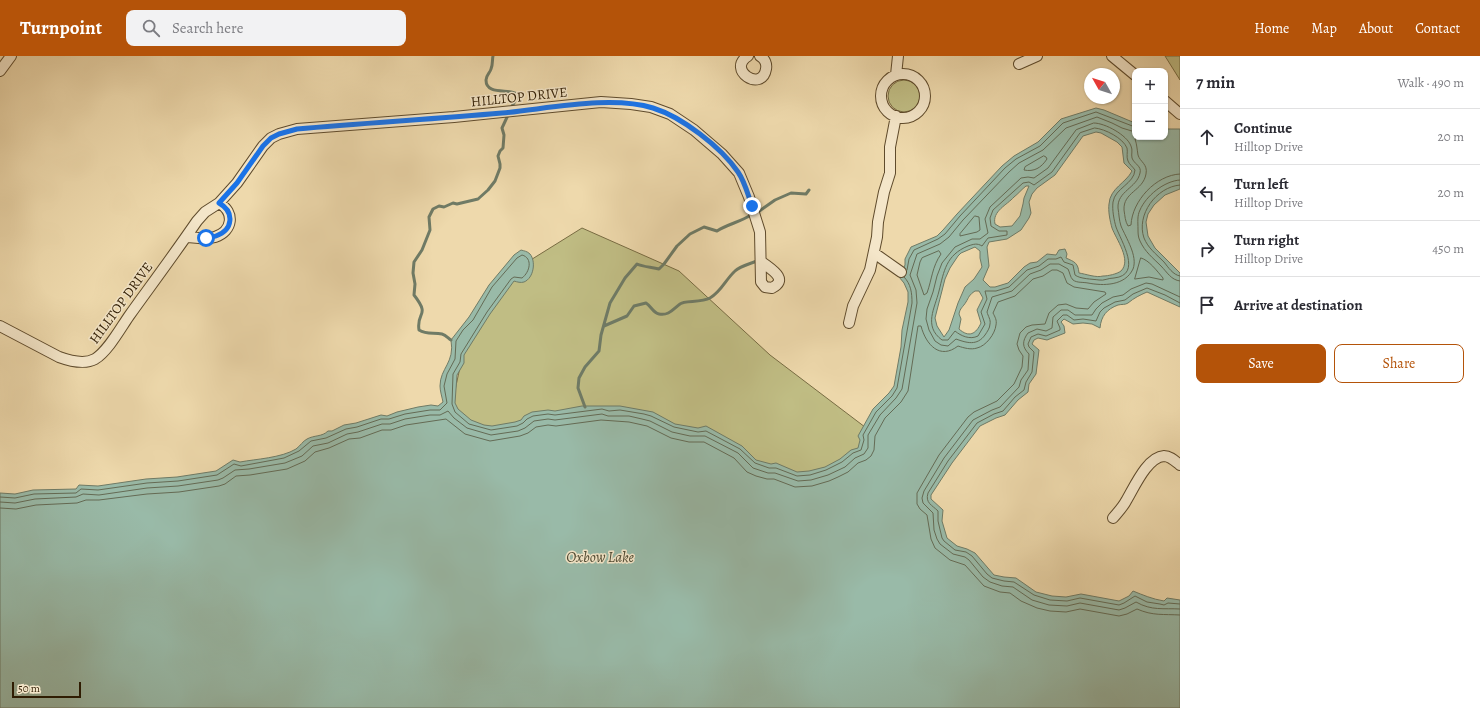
<!DOCTYPE html>
<html lang="en">
<head>
<meta charset="utf-8">
<style>
  body { margin:0; font-family:Alegreya,serif; background:#f2f2f3; color:#2b2b33 }
  .controls { position:absolute; right:12px; top:12px; display:grid; overflow:hidden; border-radius:8px; box-shadow:0 1px 3px #0004 }
  .controls button { width:36px; height:36px; display:grid; place-items:center; padding:0; border:0; border-bottom:1px solid #e1e1e2; background:#fff; color:#2b2b33; font:20px sans-serif }
  .compass { position:absolute; left:1084px; top:12px; width:36px; height:36px; border-radius:50%; background:#fff; box-shadow:0 1px 3px #0004; rotate:309deg }
  .scale { position:absolute; left:12px; bottom:10px; width:69px; box-sizing:border-box; padding-left:4px; border:2px solid #2f1c02; border-top:0; font-size:11px; line-height:14px; white-space:nowrap; color:#2f1c02; -webkit-text-stroke:3px #f4e6c9; paint-order:stroke }
  .stop { position:absolute; width:12px; height:12px; margin:-9px; border:3px solid #1a73e8; border-radius:50%; background:#fff }
  .stop.end { background:#1a73e8; border-color:#fff; box-shadow:0 1px 4px #0008 }
  .list { margin:0; padding:0; list-style:none }
  h2 { display:flex; justify-content:space-between; align-items:center; height:52px; margin:0; padding:0 16px; font-size:17px }
  h2 small { font-size:13px; font-weight:400; color:#7c7c81 }
  .list li { display:grid; grid-template-columns:26px 1fr auto; gap:12px; align-items:center; box-sizing:border-box; height:56px; padding:0 16px; border-top:1px solid #e1e1e2 }
  .list b { display:block; font-size:15px; white-space:nowrap }
  .list p { margin:0; font-size:13px; white-space:nowrap; color:#7c7c81 }
  .list em { font-size:13px; font-style:normal; color:#7c7c81 }
  .actions { display:flex; gap:8px; padding:12px 16px }
  .actions a { flex:1; padding:9px 0; border:1px solid #b45309; border-radius:8px; text-align:center; font-size:14px; color:#b45309 }
  .actions .main { background:#b45309; color:#fff }
  .icon { flex:none; width:22px; height:22px; fill:none; stroke:currentColor; stroke-width:2; stroke-linecap:round; stroke-linejoin:round }
  .map { position:relative; flex:none; width:1180px; height:652px; overflow:hidden }
  header { display:flex; align-items:center; gap:24px; box-sizing:border-box; height:56px; padding:0 20px; background:#b45309; color:#fff }
  header strong { font-size:19px }
  nav { display:flex; gap:22px; margin-inline-start:auto; font-size:14px }
  .search { width:280px; height:36px; background:#f2f2f3; display:flex; align-items:center; gap:10px; box-sizing:border-box; padding:0 14px; border-radius:8px; color:#7c7c81; font-size:15px }
  main { display:flex }
  aside { flex:1; background:#fff }
  .map>svg:first-child { display:block }
  .green { fill:#c0bd84; stroke:#786c43 }
  .water { fill:#99baa8; stroke:#6f7b66; fill-rule:evenodd }
  .lines { fill:none; stroke-linecap:round; stroke-linejoin:round }
  .shore { stroke:#646b55; stroke-width:1 }
  .stream { stroke:#6f7b66; stroke-width:3 }
  .minor-casing { stroke:#5f4b2c; stroke-width:12 }
  .minor { stroke:#f4e6c9; stroke-width:10 }
  .route { stroke:#1a73e8; stroke-width:5 }
  .labels { text-anchor:middle; dominant-baseline:central; stroke-width:3; stroke-linejoin:round; paint-order:stroke }
  .street-label { font-size:14px; fill:#2f1c02; stroke:#f4e6c9 }
  .water-label { font-size:15px; font-style:italic; fill:#4f4b34; stroke:#f4e6c9 }
</style>
</head>
<body>
<header>
<strong>Turnpoint</strong>
<div class="search"><svg class="icon" aria-label="search" viewBox="0 0 24 24"><circle cx="10" cy="10" r="6"/><path d="M15 15l6 6"/></svg>Search here</div>
<nav><a>Home</a><a>Map</a><a>About</a><a>Contact</a></nav>
</header>
<main>
<div class="map">
<svg width="1180" height="652" viewBox="0 0 1180 652">
  <rect width="100%" height="100%" fill="#eed9ac"/>
  <filter id="stains"><feTurbulence type="fractalNoise" baseFrequency=".005" numOctaves="4"/><feColorMatrix values="0 0 0 0 .2 0 0 0 0 .09 0 0 0 0 .02 0 0 0 .5 -.17"/></filter>
  <radialGradient id="worn" r=".72"><stop offset=".6" stop-color="#630" stop-opacity="0"/><stop offset="1" stop-color="#630" stop-opacity=".3"/></radialGradient>
  <path class="green" d="M1165,0H1180V24Z
    M888 40a16 16 0 1 1 32 0a16 16 0 1 1-32 0Z
    M582,172L679,215L770,299L890,390L813,449L449,362L467,279L521,210Z"/>
  <path class="water" d="M1096,52L1104,54L1135,67V81H1165V73H1180V133L1165,139L1154,149L1148,158L1146,166L1148,180L1155,192L1180,217V251L1147,236C1140,239 1134,242 1128,247C1125,249 1122,248 1118,249C1107,253 1101,260 1100,272L1092,268L1083,267L1073,268L1064,263L1061,266L1064,270L1065,277L1047,284L1038,282L1034,284L1032,288L1039,294L1036,318L1029,328L1028,336L1018,344L1005,359L996,362L980,370L952,407L931,439V443L943,454L942,465L947,482L957,490L967,493L975,497L994,519L1004,521L1016,522L1036,536L1052,540L1066,541L1081,538L1119,545L1129,540L1133,535C1143,539 1152,543 1164,545L1167,542L1180,544V652H0V437L15,438L33,434L76,433L79,429L98,430L146,423L177,421L216,415L233,404L240,406C256,403 281,402 296,393C300,390 303,385 307,383C314,379 322,381 328,375H332L344,369L356,367L381,359L387,360L397,356L418,351L431,349L438,350L443,346C442,341 440,335 440,330C440,312 455,307 451,284L469,261L489,229L514,199L521,194C524,195 527,195 530,198C536,205 534,222 524,226C521,227 517,226 514,225L490,258L464,299V307L457,319L455,347L458,353L471,364L484,369L492,370L515,366L521,364L524,360L532,356L548,354L555,355L582,350H620L653,356L675,368L698,372L706,370L742,390L756,404L771,408L776,407L797,416L809,415L825,411L840,403L851,394L858,392L860,384L858,380L873,353L889,337L894,330L901,291L902,274L908,246V236L904,227L899,221L905,209V203L911,191L937,180L943,174L957,158L1002,110L1014,100L1038,86L1061,63ZM1096,76L1101,77L1117,86L1122,91L1124,107L1132,115C1126,127 1110,132 1109,148C1108,155 1110,165 1112,172C1116,183 1132,204 1121,215C1117,218 1108,220 1103,220C1096,222 1086,218 1079,217C1078,207 1075,206 1066,202L1067,198L1065,193L1059,194L1056,199L1047,198L1037,206L1030,207L1024,211L1008,227L995,231H990L983,224L989,210L987,191L989,186L1007,183L1021,174L1029,162L1031,157L1029,146L1032,138L1037,132L1055,119L1083,80ZM1026,130H1029L1024,142L1023,148L1020,160L1012,170L1000,171L995,168C992,155 1007,149 1014,141C1018,138 1022,133 1026,130ZM975,191L980,195V202L982,211L974,223L965,231L958,247L949,274L944,281L937,270L935,262L945,223L950,212L958,200L961,197ZM975,235H979L983,242L977,254L981,267C976,278 969,282 959,273L961,263L959,258C960,252 963,251 966,246C969,241 969,239 975,235Z"/>
  <g class="lines">
    <path class="shore" d="M1094,67C1105,67 1127,79 1131,90C1133,94 1131,98 1132,102C1134,108 1142,110 1140,117C1137,132 1117,135 1118,152C1119,158 1119,164 1121,170C1126,182 1138,200 1133,213C1125,230 1103,230 1088,227C1083,226 1077,227 1073,224C1070,221 1070,217 1068,213L1059,208H1050L1041,214L1030,218L1012,235L992,241L987,256C988,260 991,264 990,268C990,272 987,276 985,279C977,290 967,287 956,283L948,290L941,289L935,285L929,274L926,263L927,253L933,236L937,220L942,207L955,191L972,183H980L988,177L985,163L990,151L1021,122L1028,121L1034,122L1048,112L1076,74Z
      M1095,72C1105,73 1123,82 1127,92C1128,96 1126,101 1128,105C1129,108 1133,111 1135,114C1134,128 1115,132 1113,146C1112,154 1114,164 1116,171C1121,185 1143,219 1114,222C1108,222 1104,225 1099,224C1092,223 1080,223 1075,219L1073,209L1064,206L1061,201L1056,203H1048L1039,210L1027,214L1009,231L996,235H985L987,243L981,256L985,268L978,280C970,284 961,280 955,275L948,284H942C923,270 935,252 939,235C944,215 946,199 968,190C974,188 977,187 982,190L988,182L1007,179V175H999L991,170L990,162L993,154L1023,127L1029,126L1034,129L1052,116L1080,77Z
      M1139,81L1135,83C1137,89 1137,93 1138,99C1140,106 1148,108 1146,118C1143,135 1123,136 1124,154C1125,160 1125,165 1128,170L1131,169C1132,145 1156,119 1180,118
      M1044,100L1046,101L1047,103C1041,112 1034,116 1024,114L1025,111Z
      M1180,124C1164,125 1146,140 1140,154C1137,160 1138,166 1138,173C1138,177 1138,181 1140,185C1145,196 1153,202 1161,210C1167,216 1171,224 1180,225
      M1180,129C1156,131 1136,159 1144,182C1148,192 1156,198 1164,206C1168,211 1173,219 1180,220
      M975,160L979,161L980,174L977,176L960,180V178Z
      M939,195L941,198C932,211 932,223 927,237L924,239L917,219L920,206L922,202Z
      M1141,202C1149,204 1157,215 1163,222V224L1149,221L1135,223Z
      M907,214L909,203L914,194L938,183L945,178L960,160L1005,112L1016,103L1040,90L1063,67L1096,56L1135,71
      M1180,241L1152,228L1146,227L1131,233L1123,239L1113,241L1102,247L1096,253L1092,259H1075L1068,254H1061L1053,261L1052,272L1046,275L1037,273L1028,277C1022,285 1022,291 1029,298L1028,314L1021,324L1019,331L1000,351L992,354L973,364L944,402L924,435L922,442L923,447L933,457L934,474L937,483L940,488L953,498L965,501L969,504L983,521L990,526L1002,530L1013,531L1032,544L1049,549L1067,550L1080,547L1119,554L1125,552L1136,546C1152,555 1163,552 1180,553
      M1180,247L1165,239L1147,232L1133,238L1125,244L1115,246L1104,252L1100,256L1096,265L1083,263L1074,264L1067,259H1063L1057,265L1060,272V274L1046,280L1038,278L1031,281L1028,288L1029,291L1034,296L1032,316L1026,326L1024,334L1015,341L1003,355L994,358L977,367L948,405L928,437C925,447 932,449 938,455V465L942,482L944,485L955,494L966,496L972,500L987,518L992,522L1004,525L1014,526L1034,539L1050,544L1067,545L1080,542L1119,549L1124,547L1135,540L1147,546L1160,548L1164,549L1168,547L1180,548
      M0,441L15,442L34,438L76,437L81,433L98,434L147,427L178,425L217,419L234,408L241,410L284,402L299,395L311,385L326,382L346,373L357,371L381,363H389L405,358L430,354H440L447,347L444,330L447,318L455,303L456,285L463,274L473,264L492,231L517,202L522,199C533,202 530,216 522,222L514,221L511,223L487,256L461,298L460,306L453,318L452,348L455,356L469,368L491,374L517,370L523,367L527,363L533,360L548,358L555,359L602,353L609,355L620,354L644,358L651,360L674,371L698,376L706,375L740,393L755,407L769,412H776L797,420L810,419L826,414L842,406L853,397L861,394L864,384L863,379L876,356L892,340L897,332L912,247C912,237 911,228 904,221
      M0,446L15,447L35,443L76,441L83,438L99,439L147,432L178,430L218,424L223,422L235,414L249,413L285,407L302,400L313,390L328,387L347,378L358,376L382,368H390L405,363L430,359H440L448,355L454,362L467,372L491,379L518,375L525,372L534,365L548,363L555,364L602,358L608,360H629L642,363L650,365L672,376L690,380H705L738,397L753,412L768,417H775L798,425L811,424L828,419L845,411L855,402L864,398L868,392V379L880,359L896,342L902,333L917,247L916,234L910,219L917,198L940,188L949,181L963,164L1009,116L1019,107L1043,94L1066,72L1097,61L1112,67L1122,72L1135,76
      M0,452L16,453L36,449L77,447L86,444H99L147,438L179,436L219,430L225,428L236,420L250,419L287,413L305,405L315,396L329,392L349,383L360,382L382,374H391L406,369L446,363L465,378L490,385L520,380L528,377L536,371L548,369L556,370L601,364L629,366L647,370L671,382L689,386H704L734,402L747,416L756,420L767,423H774L795,431L812,430L829,425L838,421L848,416L858,407L866,404L871,400L874,394L875,380L885,362L901,346L908,335L918,270H921C926,289 940,304 958,290C964,292 971,294 977,292C986,290 995,278 996,269C997,264 995,261 993,257L998,246L1015,240L1033,223L1043,220L1052,214H1057L1063,217L1067,227L1074,231L1105,236L1106,238L1094,246L1088,253L1076,252L1066,248L1058,249L1049,257L1045,268L1032,269L1026,271L1020,277L1017,288L1019,294L1023,300L1022,311L1014,328L997,345L974,356L968,361L939,399L917,437V448L920,453L927,459L931,483L935,492L950,504L965,509L984,530L1000,536L1010,537L1021,545L1037,552L1050,555L1066,556L1080,553L1119,560L1127,558L1137,553C1153,560 1163,558 1180,559"/>
    <path class="stream" d="M493,0C492,4 493,9 491,13C490,17 486,19 486,24C486,40 510,32 517,38L518,40L511,52
      M758,156L775,144L791,137L806,138L809,134
      M604,270L627,260L634,250L646,247C651,250 653,257 659,258C669,260 673,253 680,248C684,244 701,247 710,242C721,236 726,223 735,215C740,210 750,208 757,205
      M451,284C448,282 446,279 442,278C434,276 427,279 419,274C416,255 431,261 414,239L415,228L413,217L414,206L422,194L430,174L429,161L433,153L439,150L444,151L453,147L457,148L478,143L488,134L495,125L500,112V108L498,100L500,95L503,92L504,79L502,72L509,57
      M585,351L578,332L579,322L585,311L599,295L601,279L610,247L625,222L637,208C643,211 652,211 659,213L664,208L677,190L690,178L704,171L717,175C728,168 740,166 751,159"/>
    <g class="minor-casing">
      <path id="minor" d="M748,0C726,14 762,37 766,13C767,8 765,3 760,0
        M1112,0L1135,19
        M1019,8L1037,0
        M0,15L11,0
        M881 40a22 22 0 1 1 44 0a22 22 0 1 1-44 0Z
        M896,19L898,0
        M1165,45L1180,58
        M186,181C196,181 206,184 215,181C233,175 235,156 219,147
        M874,197L901,216
        M849,267L853,250L870,214L877,181L878,166L884,136L890,117V91L896,60
        M0,270L59,301C70,305 84,309 95,303C108,295 120,273 129,260C152,228 175,197 197,165L205,156L219,147L237,127L263,90L271,82L279,78L297,73L454,61L601,46L631,48L651,51L670,58L694,74L722,98L739,117L749,141L760,176L761,226L765,231L772,232C790,223 769,212 762,206
        M1113,462C1118,456 1123,451 1126,445C1134,432 1147,401 1164,400C1170,400 1175,405 1180,409"/>
    </g>
    <use href="#minor" class="minor"/>
  </g>
  <g class="lines">
    <path class="route" d="M206,182C209,182 213,181 216,180C233,174 235,156 219,147L237,127L263,90L271,82L279,78L297,73C365,67 434,63 502,57C547,53 610,39 653,52C682,61 721,91 738,116C745,126 748,139 752,150"/>
  </g>
  <g class="labels">
    <g class="street-label">
      <text transform="translate(519 41) rotate(-6)">HILLTOP DRIVE</text>
      <text transform="translate(121 247) rotate(-54)">HILLTOP DRIVE</text>
    </g>
    <g class="water-label">
      <text x="600" y="501">Oxbow Lake</text>
    </g>
  </g>
  <rect width="100%" height="100%" filter="url(#stains)"/>
  <rect width="100%" height="100%" fill="url(#worn)"/>
</svg>
<div class="controls">
<button>+</button>
<button>−</button>
</div>
<svg class="compass" viewBox="-18 -18 36 36"><path d="M0-13l5 13h-10z" fill="#e53935"/><path d="M0 13l5-13h-10z" fill="#7c7c81"/></svg>
<div class="scale">50 m</div>
<div class="stop" style="left:206px;top:182px"></div>
<div class="stop end" style="left:752px;top:150px"></div>
</div>
<aside>
<h2>7 min<small>Walk · 490 m</small></h2>
<ul class="list">
<li><svg class="icon" aria-label="ahead" viewBox="0 0 24 24"><path d="M12 20V5M6 11l6-6 6 6"/></svg><div><b>Continue</b><p>Hilltop Drive</p></div><em>20 m</em></li>
<li><svg class="icon" aria-label="left" viewBox="0 0 24 24"><path d="M17 20v-9H6M10 6l-5 5 5 5"/></svg><div><b>Turn left</b><p>Hilltop Drive</p></div><em>20 m</em></li>
<li><svg class="icon" aria-label="right" viewBox="0 0 24 24"><path d="M7 20v-9h11M14 6l5 5-5 5"/></svg><div><b>Turn right</b><p>Hilltop Drive</p></div><em>450 m</em></li>
<li><svg class="icon" aria-label="arrive" viewBox="0 0 24 24"><path d="M6 21V4h12l-3 4 3 4H6"/></svg><div><b>Arrive at destination</b></div></li>
</ul>
<div class="actions"><a class="main">Save</a><a>Share</a></div>
</aside>
</main>
</body>
</html>
